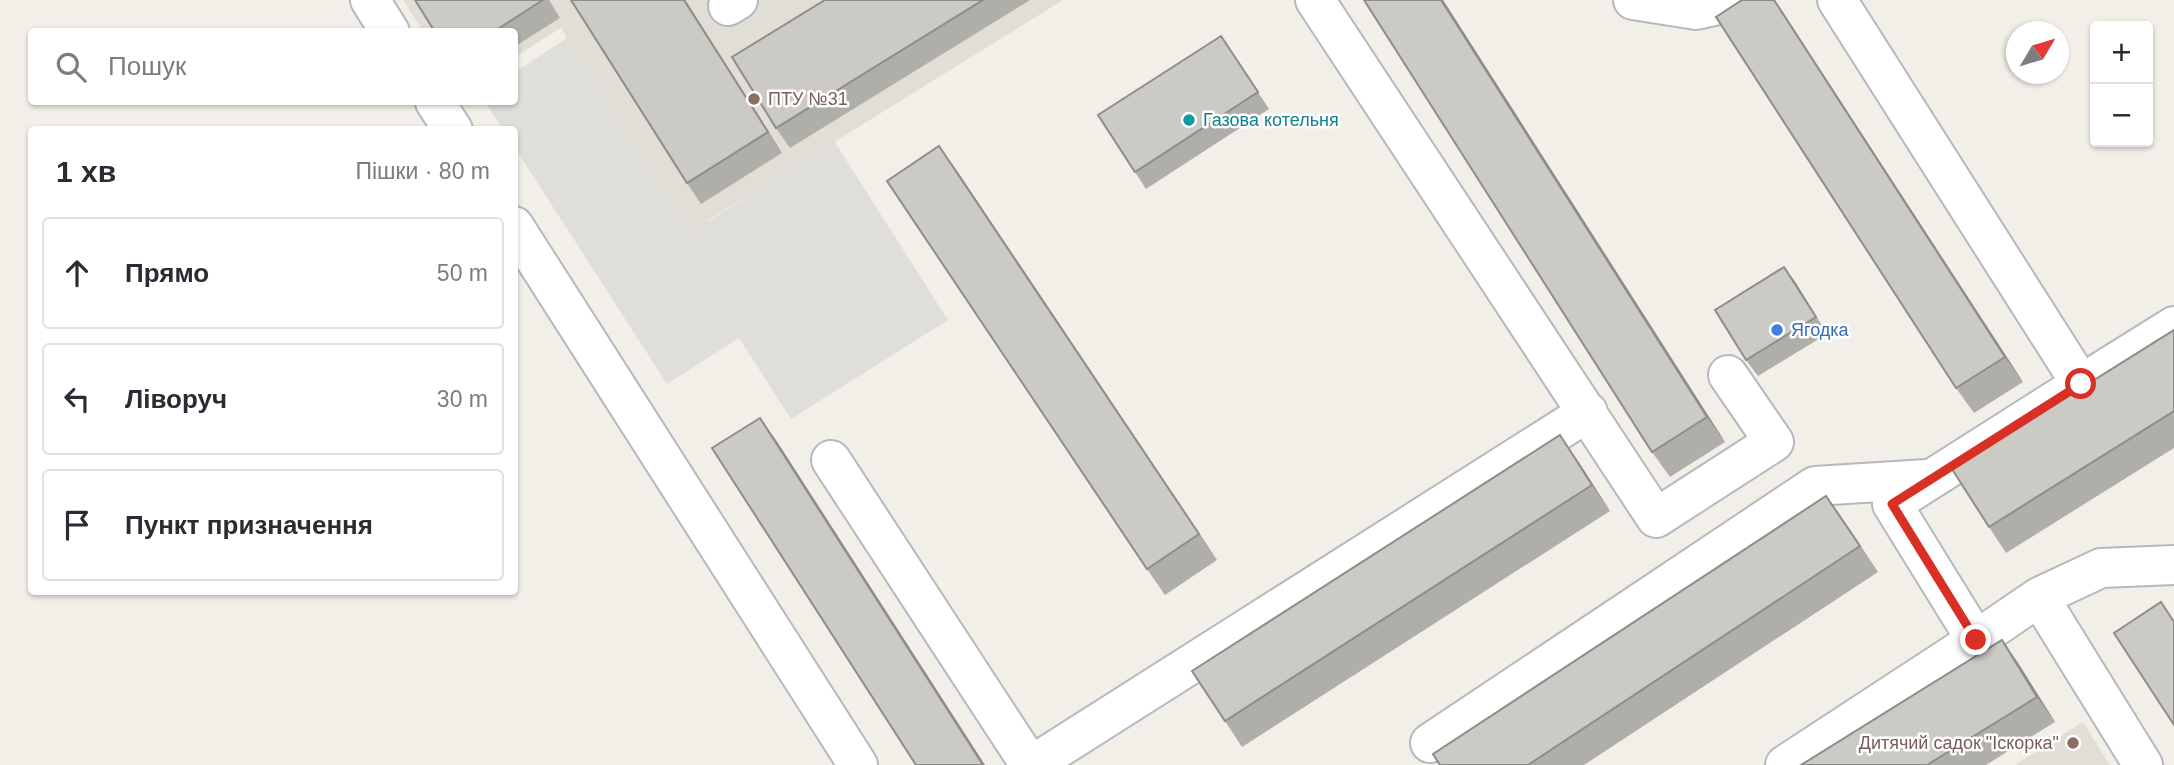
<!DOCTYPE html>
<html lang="uk">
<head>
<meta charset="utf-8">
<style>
  body { margin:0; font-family:Arial,sans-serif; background:#f7f7f7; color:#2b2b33 }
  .controls { position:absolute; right:21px; top:21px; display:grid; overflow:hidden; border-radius:7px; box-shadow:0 2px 5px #0004 }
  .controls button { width:63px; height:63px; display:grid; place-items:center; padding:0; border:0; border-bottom:2px solid #e1e1e2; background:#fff; color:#2b2b33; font:35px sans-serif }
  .compass { position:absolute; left:2006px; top:21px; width:63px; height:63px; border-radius:50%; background:#fff; box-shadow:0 2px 5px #0004; rotate:52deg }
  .stop { position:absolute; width:21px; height:21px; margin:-16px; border:5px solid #d93025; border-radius:50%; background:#fff }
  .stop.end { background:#d93025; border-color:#fff; box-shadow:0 2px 7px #0008 }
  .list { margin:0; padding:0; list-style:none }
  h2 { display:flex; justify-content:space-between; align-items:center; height:91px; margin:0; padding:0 28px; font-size:30px }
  h2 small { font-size:23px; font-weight:400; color:#7c7c81 }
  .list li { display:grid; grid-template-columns:46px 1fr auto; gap:21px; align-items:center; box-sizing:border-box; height:112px; margin:0 14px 14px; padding:0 14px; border:2px solid #e1e1e2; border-radius:7px }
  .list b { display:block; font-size:26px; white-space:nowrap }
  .list em { font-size:23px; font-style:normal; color:#7c7c81 }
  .icon { flex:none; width:38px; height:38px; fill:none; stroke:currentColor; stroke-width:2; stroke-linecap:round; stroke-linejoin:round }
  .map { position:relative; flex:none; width:2174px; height:765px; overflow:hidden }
  .search { position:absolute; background:#fff; box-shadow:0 2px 5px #0004; left:28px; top:28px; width:490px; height:77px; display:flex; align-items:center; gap:18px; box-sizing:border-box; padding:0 24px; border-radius:7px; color:#7c7c81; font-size:26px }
  .panel { position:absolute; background:#fff; box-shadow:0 2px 5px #0004; left:28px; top:126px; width:490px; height:469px; border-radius:7px }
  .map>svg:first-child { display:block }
  .industrial { fill:#e0deda }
  .education { fill:#e1ded6 }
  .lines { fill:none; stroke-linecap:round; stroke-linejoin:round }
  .minor-casing { stroke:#b5b8bc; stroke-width:42 }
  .minor { stroke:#fff; stroke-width:38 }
  .wall { fill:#afaea9 }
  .shaded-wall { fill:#8f8d8a }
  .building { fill:#cccac5; stroke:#8f8d8a; stroke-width:2 }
  .route { stroke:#d93025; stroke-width:9 }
  .education-dot { fill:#8d6e63; stroke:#fff; stroke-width:2.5 }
  .culture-dot { fill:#0f9aa8; stroke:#fff; stroke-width:2.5 }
  .shop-dot { fill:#3f7fe0; stroke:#fff; stroke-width:2.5 }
  .labels { text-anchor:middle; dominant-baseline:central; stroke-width:5; stroke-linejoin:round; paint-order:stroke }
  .education-label { font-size:18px; fill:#785e54; stroke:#fff; text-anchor:start }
  .culture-label { font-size:18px; fill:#0d838f; stroke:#fff; text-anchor:start }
  .shop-label { font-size:18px; fill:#366cbe; stroke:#fff; text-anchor:start }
</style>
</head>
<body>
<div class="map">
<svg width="2174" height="765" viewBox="0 0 2174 765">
  <rect width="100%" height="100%" fill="#f1efe8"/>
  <path class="industrial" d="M582,28L707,222L834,141L948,320L791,419L739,338L667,384L515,148L514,130L503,129L485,102H514L515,72Z"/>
  <path class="education" d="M403,0H1063L689,232L561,28L515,57L514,32L423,31Z
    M2083,722L2110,765H2015Z"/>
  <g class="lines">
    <g class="minor-casing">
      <path id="minor" d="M370,0L390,32
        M1315,0L1656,518L1774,442L1728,375
        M1633,0L1696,10L1742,0
        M1837,0L2081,384L1892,504L1976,640
        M728,6L738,0
        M435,102L453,130
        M514,226L858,765
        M2081,384L2174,326
        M831,460L1030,765
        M2039,597L2143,765
        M1430,743L1815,486L1927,479
        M1032,765L1588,412
        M1785,765L1976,640L2039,597L2101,568L2174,565"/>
    </g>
    <use href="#minor" class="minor"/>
  </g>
  <path class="wall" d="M415,0H549L560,18L514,47V32H435Z
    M571,0H685L782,153L701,204L687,183Z
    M825,0H1030L790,148L776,128Z
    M1443,0L1725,442L1670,477L1652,452Z
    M1782,11L2023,382L1974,413L1956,388Z
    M1221,36L1269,109L1146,189L1135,172Z
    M957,171L1217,560L1165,595L1147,569Z
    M1784,267L1827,334L1758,376L1746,360Z
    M2174,330V448L2006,553L1989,527Z
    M1578,461L1610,511L1242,747L1225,721Z
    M1826,496L1878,572L1584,765H1440Z
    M2002,640L2020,666L2055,722L1986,765H1801Z"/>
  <path class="shaded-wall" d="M684,0H685L782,153L768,132Z
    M1441,0H1443L1725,442L1707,417Z
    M1774,0L1782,11L2023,382L2005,357Z
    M939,146L957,171L1217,560L1199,534Z
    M1784,267L1796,283L1827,334L1816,317Z
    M760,418L778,443L985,765H983Z
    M1560,435L1578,461L1610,511L1592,485Z
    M1826,496L1844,521L1878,572L1860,546Z
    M2002,640L2020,666L2055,722L2037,697Z"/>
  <path class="building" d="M415,0H543L493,32H435Z
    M571,0H684L768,132L687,183Z
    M825,0H983L776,128L732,57Z
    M1364,0H1441L1707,417L1652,452Z
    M1742,0H1774L2005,357L1956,388L1716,17Z
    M1221,36L1258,92L1135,172L1098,115Z
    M939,146L1199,534L1147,569L887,181Z
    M1784,267L1816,317L1746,360L1715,310Z
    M2174,330V411L1989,527L1952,469Z
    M760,418L983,765H916L712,448Z
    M1560,435L1592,485L1225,721L1192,671Z
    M1826,496L1860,546L1528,765H1440L1433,754Z
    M2161,602L2174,622V725L2114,633Z
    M2002,640L2037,697L1927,765H1801Z"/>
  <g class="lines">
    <path class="route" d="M1976,640L1892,504L2081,384"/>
  </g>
  <g class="education-dot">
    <circle cx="754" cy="99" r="7"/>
    <circle cx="2073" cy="743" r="7"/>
  </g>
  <circle class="culture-dot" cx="1189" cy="120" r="7"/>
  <circle class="shop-dot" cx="1777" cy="330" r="7"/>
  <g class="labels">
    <g class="education-label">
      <text x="768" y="99">ПТУ №31</text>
      <text x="2059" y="743" text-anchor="end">Дитячий садок "Іскорка"</text>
    </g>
    <g class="culture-label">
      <text x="1203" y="120">Газова котельня</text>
    </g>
    <g class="shop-label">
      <text x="1791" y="330">Ягодка</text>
    </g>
  </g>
</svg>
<div class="controls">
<button>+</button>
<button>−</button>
</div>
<svg class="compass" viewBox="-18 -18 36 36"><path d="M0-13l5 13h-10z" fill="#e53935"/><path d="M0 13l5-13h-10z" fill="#7c7c81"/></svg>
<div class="stop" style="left:2081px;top:384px"></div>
<div class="stop end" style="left:1976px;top:640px"></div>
<div class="search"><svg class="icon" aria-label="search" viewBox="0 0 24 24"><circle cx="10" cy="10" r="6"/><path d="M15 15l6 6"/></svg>Пошук</div>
<section class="panel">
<h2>1 хв<small>Пішки · 80 m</small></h2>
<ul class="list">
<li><svg class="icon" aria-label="ahead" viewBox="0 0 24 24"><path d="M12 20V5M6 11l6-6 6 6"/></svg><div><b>Прямо</b></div><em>50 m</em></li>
<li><svg class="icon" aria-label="left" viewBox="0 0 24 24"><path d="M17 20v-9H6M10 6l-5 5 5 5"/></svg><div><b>Ліворуч</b></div><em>30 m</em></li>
<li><svg class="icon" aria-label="arrive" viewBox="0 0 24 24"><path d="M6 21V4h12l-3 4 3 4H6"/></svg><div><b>Пункт призначення</b></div></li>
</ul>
</section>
</div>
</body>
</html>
